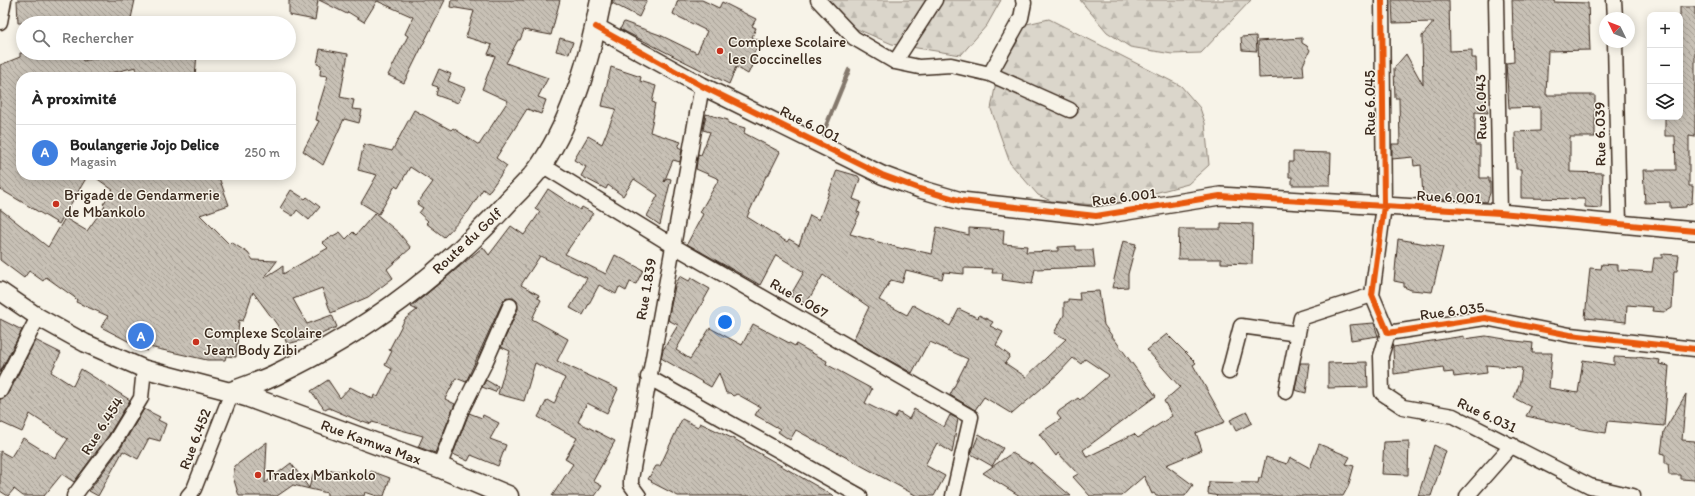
<!DOCTYPE html>
<html lang="fr">
<head>
<meta charset="utf-8">
<style>
  body { margin:0; font-family:Itim,sans-serif; background:#f2f2f2; color:#222 }
  .controls { position:absolute; right:12px; top:12px; display:grid; overflow:hidden; border-radius:8px; box-shadow:0 2px 10px #0003 }
  .controls button { width:36px; height:36px; display:grid; place-items:center; padding:0; border:0; border-bottom:1px solid #e0e0e0; background:#fff; color:#222; font:20px sans-serif }
  .compass { position:absolute; left:1599px; top:12px; width:36px; height:36px; border-radius:50%; background:#fff; box-shadow:0 2px 10px #0003; rotate:313deg }
  .you { position:absolute; left:725px; top:322px; width:14px; height:14px; margin:-10px; border:3px solid #fff; border-radius:50%; background:#1a73e8; box-shadow:0 0 0 6px #1a73e833 }
  .badge { display:grid; place-items:center; width:26px; height:26px; border-radius:50%; background:#c8321e; color:#fff; font-size:13px; font-weight:700 }
  .pin { position:absolute; translate:-50% -50%; border:2px solid #fff; box-shadow:0 1px 4px #0006 }
  .list { margin:0; padding:0; list-style:none }
  h2 { display:flex; justify-content:space-between; align-items:center; height:52px; margin:0; padding:0 16px; font-size:17px }
  h2 small { font-size:13px; font-weight:400; color:#767676 }
  .list li { display:grid; grid-template-columns:26px 1fr auto; gap:12px; align-items:center; box-sizing:border-box; height:56px; padding:0 16px; border-top:1px solid #e0e0e0 }
  .list b { display:block; font-size:15px; white-space:nowrap }
  .list p { margin:0; font-size:13px; white-space:nowrap; color:#767676 }
  .list em { font-size:13px; font-style:normal; color:#767676 }
  .icon { flex:none; width:22px; height:22px; fill:none; stroke:currentColor; stroke-width:2; stroke-linecap:round; stroke-linejoin:round }
  .map { position:relative; flex:none; width:1695px; height:496px; overflow:hidden }
  .search { position:absolute; background:#fff; box-shadow:0 2px 10px #0003; left:16px; top:16px; width:280px; height:44px; display:flex; align-items:center; gap:10px; box-sizing:border-box; padding:0 14px; border-radius:22px; color:#767676; font-size:15px }
  .panel { position:absolute; background:#fff; box-shadow:0 2px 10px #0003; left:16px; top:72px; width:280px; height:108px; border-radius:16px }
  .map>svg:first-child { display:block }
  .forest { fill:url(#forest-firs); stroke:#8b8074 }
  .lines { fill:none; stroke-linecap:round; stroke-linejoin:round }
  .stream { stroke:#84786c; stroke-width:4.5 }
  .building { fill:url(#building-back-hatch); stroke:#3b2a1e }
  .minor-casing { stroke:#3b2a1e; stroke-width:17 }
  .tertiary-casing { stroke:#3b2a1e; stroke-width:20 }
  .secondary-casing { stroke:#3b2a1e; stroke-width:23 }
  .minor { stroke:#f7f3e8; stroke-width:14 }
  .tertiary { stroke:#f7f3e8; stroke-width:17 }
  .secondary { stroke:#f7f3e8; stroke-width:20 }
  .cycleway-casing { stroke:#f7f3e8; stroke-width:8 }
  .cycleway { stroke:#e8590c; stroke-width:6 }
  .poi-dot { fill:#c8321e; stroke:#f7f3e8; stroke-width:1.5 }
  .labels { text-anchor:middle; dominant-baseline:central; stroke-width:3; stroke-linejoin:round; paint-order:stroke }
  .poi-label { font-size:15px; fill:#3b2a1e; stroke:#f7f3e8; text-anchor:start }
  .street-label { font-size:15px; fill:#3b2a1e; stroke:#f7f3e8 }
</style>
</head>
<body>
<div class="map">
<svg width="1695" height="496" viewBox="0 0 1695 496">
  <defs>
    <pattern id="forest-firs" width="22" height="20" patternUnits="userSpaceOnUse"><rect width="22" height="20" fill="#dbd6cb"/><path d="M5 1l3.5 6h-7zM16 11l3.5 6h-7z" fill="#bdb8ae"/></pattern>
    <pattern id="building-back-hatch" width="6" height="6" patternUnits="userSpaceOnUse"><rect width="6" height="6" fill="#c8c1b6"/><path d="M-1 5l2 2M0 0l6 6M5-1l2 2" fill="none" stroke="#a49d93"/></pattern>
  </defs>
  <rect width="100%" height="100%" fill="#f7f3e8"/>
  <filter id="ink" filterUnits="userSpaceOnUse"><feTurbulence type="fractalNoise" baseFrequency=".025" numOctaves="2"/><feDisplacementMap in="SourceGraphic" scale="8" xChannelSelector="R" yChannelSelector="G"/><feConvolveMatrix kernelMatrix="1 2 1 2 8 2 1 2 1" color-interpolation-filters="sRGB"/></filter>
  <g filter="url(#ink)">
    <path class="forest" d="M828,0H1001L987,25L961,55L892,44L850,26Z
      M1080,0H1251L1201,53L1172,54L1130,47L1107,32Z
      M1049,19L1181,86L1200,108L1205,123L1209,165L1188,184L1106,206L1051,201L1038,195L1010,163L991,109L999,66L1018,26Z"/>
    <g class="lines">
      <path class="stream" d="M824,131L849,70"/>
    </g>
    <path class="building" d="M17,0H135L130,23H18Z
      M289,0H318L315,20L289,15Z
      M319,0H445L404,83L388,75L408,36L405,34L413,17L377,1L364,22L348,12L347,14Z
      M451,0H560L551,35L524,30L520,40H518L506,63L548,78L538,97L546,100L541,114L527,109L496,158L507,166L488,193L483,189L468,212L444,237L426,223L428,221L419,213L423,208L417,204L433,182L410,167L398,188L395,186L379,214L361,203L377,175L358,170L364,144L392,151L414,110L451,130L453,128L479,145L508,101L482,89L495,56L488,54L492,45L466,37L474,11L450,7Z
      M612,0H647L639,17L612,3Z
      M678,0H702L719,8L722,2L756,19L752,26L756,28L752,37L760,41L752,57L755,59L748,74L736,67L729,84L620,29L624,22L660,35L697,53L707,31L673,14Z
      M1392,0H1449L1450,51L1472,50V58H1476L1477,88L1484,87V98L1488,113L1475,112V145H1480V178H1489V182H1490V193L1487,202L1426,198V196L1423,197L1421,165L1414,166L1413,157L1392,159V144H1400L1399,98H1395L1394,68L1406,54L1423,85L1422,36L1434,22L1393,23Z
      M1512,0H1554V2L1588,3L1590,50L1548,51L1546,95H1595V137H1570V172L1603,173L1601,208L1585,207V199L1521,198V169H1516L1515,132L1540,131V107L1509,108L1506,63L1514,62Z
      M1680,7H1695V137L1689,136V186H1693L1692,203L1686,205V207L1670,208V202L1645,203L1643,170H1676L1675,136H1665V117H1680Z
      M1256,36L1257,51L1242,50L1241,37Z
      M560,38L573,42L569,54L556,51Z
      M1302,38V43L1307,46L1310,50L1303,65L1304,76L1259,78L1258,41Z
      M320,49L348,54L340,97L354,100L352,109L362,110L359,123L344,119L323,165L303,151L319,121L316,120L318,112H317L328,76L320,75L321,65L317,64Z
      M20,53H80L83,61L106,56V53H197L195,77H137L136,67L107,74L108,77H21V175H88L59,224L0,189V65L20,57Z
      M611,67L641,77L640,81L656,86L652,102L655,103L653,114H654L650,132L681,142L678,147L682,149L680,162L673,160L664,182L667,178L671,179L660,225L647,216L658,195L634,179L623,196L608,185L606,189L581,176L586,167L574,160L588,136L602,144L616,109L602,106Z
      M439,69L451,74L448,81L465,88L458,103L436,95L438,87L432,85Z
      M706,114L728,120V123L745,128L744,133L780,152L768,176H766L747,217L787,242L789,239L799,245L810,215L819,220L837,170L858,176L860,179L853,199L861,202L857,212L860,213L850,234L903,249L904,248L932,254L937,227L969,235V228L1004,230L1003,244L1027,246L1026,252L1058,251V247L1076,246V250H1093L1095,267L1035,269L1032,284L1002,280L1003,273H992L993,269L964,268V274L944,272L942,279L906,270L902,283L891,280L879,300L907,315L913,305L950,326L959,309L978,318L979,315L993,322L990,326L1003,332L996,345L1010,356L1005,363L1026,377L1066,339L1054,333L1064,315V302H1068V299L1080,300L1079,292L1099,291L1104,325L1156,396L1083,450L1087,457L1134,434L1138,438L1172,416L1164,401L1180,387L1147,350L1167,334L1196,363L1193,365L1225,422L1196,433L1202,450L1166,465L1193,485L1185,496H1156L1154,493L1152,494L1144,476L1121,496H1090L1073,477L1078,474L1058,453L1056,456L1039,434L1061,419L1057,414L1059,411L1078,398L1080,400L1109,375L1085,359L1081,364L1073,358L1058,374L1012,414L984,397L975,410L950,395L968,359L930,342L927,347H926L912,373L853,340L869,307L823,275L806,304L790,296L804,272L776,255L760,285L687,244L703,214L700,212L719,179L696,169L698,154L701,155L710,132L703,130Z
      M1293,152L1331,153L1330,185H1292V177H1289V162H1293Z
      M92,175H218L229,205L200,215L229,244L231,242L248,253L253,260L277,261L264,278L283,266V274L328,248L322,242L340,232L346,239L353,232L356,235L375,213L399,233L411,248L387,269L393,278L368,297L331,313L322,288L293,299L307,324L332,315L337,327L315,337L287,344L283,334L280,335L278,326L253,292L243,321L239,320L236,357L226,356L225,360H207L149,347L147,351L101,327L108,316L76,302L77,300L74,297L46,277L43,281L29,271L24,278L0,260V209L48,247L65,218L87,231L105,206L103,204L113,190Z
      M548,189L580,210L582,207L593,213L565,254L606,274L615,255L643,270L636,284L630,282L626,291L619,287L616,294L599,285L583,315L570,308L587,278L540,256L521,285L539,295L538,298L541,300L532,319L568,339L557,361L618,389L607,413L587,403L578,422L615,441L593,481L602,486L595,496H552L573,464L565,459L577,438L538,417L547,400L554,404L565,378L535,363L524,401L498,394L510,351L501,347L518,309L517,301L513,298L505,299L502,303L466,382L456,378L445,399L455,404L435,453L418,447L423,436L372,422L371,424L363,421L362,422L329,408L325,410L311,391L328,380L340,398L350,387L373,399L374,395L378,397L392,369L385,365L392,351L389,350L405,319L417,310L411,307L483,247L489,255L511,226L524,235L540,212L535,209Z
      M291,190L305,199L307,197L320,207L309,220L297,210L293,216L280,208Z
      M1221,223L1253,224L1252,264L1221,263V259H1178L1179,229H1221Z
      M1398,239L1443,247L1432,292L1411,290L1404,287V283L1394,281Z
      M1123,241L1136,244L1128,274V287L1112,288Z
      M1662,254L1679,255L1677,271H1674L1672,308L1665,312L1652,311L1653,307L1627,305L1626,322L1585,318L1590,268L1601,269L1602,264L1618,265V270L1652,272L1654,258H1662Z
      M680,276L689,281L691,278L710,289L676,350L690,359L710,328L742,345L753,324L795,346L796,344L827,361L826,364L872,389L865,403L895,418L898,412L909,419L914,409L944,427L950,415L958,419L952,453L937,443L925,465L945,476L934,496H917L796,430L790,440L778,432L780,429L755,415L760,407L737,394L733,396L730,393H726L719,373L711,387L661,358L663,350L678,325L668,320L675,286Z
      M0,319L22,330L0,372Z
      M1374,323L1378,336L1351,340L1349,325Z
      M1464,336V339L1486,336L1505,339L1506,340L1533,343L1532,353H1552L1549,388L1578,393L1583,360L1614,365V357L1637,358V357L1660,360L1659,364L1669,366L1664,426L1608,421L1606,433L1575,428L1576,427L1526,416L1531,407L1514,398L1520,382L1522,368L1486,365L1487,373L1454,377L1453,372L1444,373L1443,367L1394,374L1393,347Z
      M35,340L61,353L51,372L73,386L81,369L130,400L108,436L74,482L62,474L44,496H23L14,489L8,496L0,491V451L11,457L23,438L55,458L68,439L30,414L22,432L0,422V399L8,395Z
      M1367,362L1368,387L1328,388V363Z
      M1300,363H1310L1306,393L1295,390Z
      M486,380L498,387L495,392L482,387Z
      M1686,394L1682,440L1695,441V480L1681,479V475H1669L1668,463H1665V454L1661,453L1664,431Z
      M144,409L160,417L158,420L166,424L160,441L149,438L138,459L123,451L98,496L89,491L122,446Z
      M1247,412L1252,423L1236,431L1230,420Z
      M469,413L482,418L483,415L499,423L490,439L506,445L498,466L471,455L468,461L453,454Z
      M682,419L698,427L700,423L736,440L834,496H678L651,482L652,481L648,479L656,466H660Z
      M979,434L1003,448L992,466L971,454Z
      M1409,441L1408,475L1382,474L1384,442Z
      M267,442L265,483L291,463L309,488L313,474L330,479L331,470L370,474L371,471L390,478L384,496H377L365,492L364,496H327V493L293,485L277,496H239L233,477L235,466Z
      M1319,444L1350,457L1346,464L1354,466L1348,487L1343,496H1219L1208,494L1209,482L1258,483L1259,478H1261L1266,457L1287,464L1290,457L1310,468Z
      M1434,445L1446,451L1431,496H1418Z
      M1012,453L1031,464V462L1071,496H1020L983,473Z"/>
    <g class="lines">
      <g class="minor-casing">
        <path id="minor" d="M818,0L854,38L895,62L919,67L951,65L990,74L1070,110
          M1382,0L1384,206L1372,295L1388,333L1485,318L1570,335L1695,349
          M1496,0L1500,213
          M1614,0L1615,18
          M0,22L4,0
          M1615,42L1619,225
          M895,62L935,0
          M990,74L1021,18L1024,3L1023,0
          M542,165L672,245L971,417L953,496
          M1388,333L1381,356L1382,393L1403,407L1453,416L1590,486L1633,496
          M1229,372L1241,326L1298,334
          M648,377L860,496
          M0,391L38,317
          M1286,392L1301,318L1372,295
          M439,467L460,413L485,363L510,306
          M74,496L115,441L141,398L144,369
          M188,496L194,489L232,392
          M639,496L631,485V479L702,86
          M1467,496L1512,445"/>
      </g>
      <g class="tertiary-casing">
        <path id="tertiary" d="M596,27L702,86L882,175L920,189L961,201L1096,216L1220,196L1500,213L1695,231
          M0,291L38,317L85,343L144,369L232,392"/>
      </g>
      <g class="secondary-casing">
        <path id="secondary" d="M232,392C247,386 264,381 279,373C365,332 444,273 508,202C519,190 533,178 542,164C574,116 590,56 601,0
          M232,392L249,397L439,467L508,496"/>
      </g>
      <use href="#minor" class="minor"/>
      <use href="#tertiary" class="tertiary"/>
      <use href="#secondary" class="secondary"/>
      <g class="cycleway-casing">
        <path id="cycleway" d="M1382,0L1384,206L1372,295L1388,333L1485,318L1570,335L1695,349
          M596,27L702,86L882,175L920,189L961,201L1096,216L1220,196L1500,213L1695,231"/>
      </g>
      <use href="#cycleway" class="cycleway"/>
    </g>
  </g>
  <g class="poi-dot">
    <circle cx="720" cy="51" r="4"/>
    <circle cx="56" cy="204" r="4"/>
    <circle cx="196" cy="342" r="4"/>
    <circle cx="258" cy="475" r="4"/>
  </g>
  <g class="labels">
    <g class="poi-label">
      <text x="728" y="42">Complexe Scolaire<tspan x="728" dy="17">les Coccinelles</tspan></text>
      <text x="64" y="195">Brigade de Gendarmerie<tspan x="64" dy="17">de Mbankolo</tspan></text>
      <text x="204" y="333">Complexe Scolaire<tspan x="204" dy="17">Jean Body Zibi</tspan></text>
      <text x="266" y="475">Tradex Mbankolo</text>
    </g>
    <g class="street-label">
      <text transform="translate(1370 103) rotate(-90)">Rue 6.045</text>
      <text transform="translate(1481 107) rotate(-91)">Rue 6.043</text>
      <text transform="translate(810 124) rotate(26)">Rue 6.001</text>
      <text transform="translate(1600 134) rotate(-91)">Rue 6.039</text>
      <text transform="translate(1124 197) rotate(-7)">Rue 6.001</text>
      <text transform="translate(1449 197) rotate(3)">Rue 6.001</text>
      <text transform="translate(467 241) rotate(-43)">Route du Golf</text>
      <text transform="translate(646 289) rotate(-80)">Rue 1.839</text>
      <text transform="translate(799 298) rotate(30)">Rue 6.067</text>
      <text transform="translate(1452 311) rotate(-7)">Rue 6.035</text>
      <text transform="translate(1487 415) rotate(25)">Rue 6.031</text>
      <text transform="translate(102 426) rotate(-57)">Rue 6.454</text>
      <text transform="translate(195 439) rotate(-69)">Rue 6.452</text>
      <text transform="translate(371 442) rotate(20)">Rue Kamwa Max</text>
    </g>
  </g>
</svg>
<div class="controls">
<button>+</button>
<button>−</button>
<button><svg class="icon" aria-label="layers" viewBox="0 0 24 24"><path d="M12 4l9 5-9 5-9-5zM3 14l9 5 9-5"/></svg></button>
</div>
<svg class="compass" viewBox="-18 -18 36 36"><path d="M0-13l5 13h-10z" fill="#e53935"/><path d="M0 13l5-13h-10z" fill="#767676"/></svg>
<div class="you"></div>
<div class="pin badge" style="left:141px;top:336px;background:#3f7fe0">A</div>
<div class="search"><svg class="icon" aria-label="search" viewBox="0 0 24 24"><circle cx="10" cy="10" r="6"/><path d="M15 15l6 6"/></svg>Rechercher</div>
<section class="panel">
<h2>À proximité<small></small></h2>
<ul class="list">
<li><span class="badge" style="background:#3f7fe0">A</span><div><b>Boulangerie Jojo Delice</b><p>Magasin</p></div><em>250 m</em></li>
</ul>
</section>
</div>
</body>
</html>
